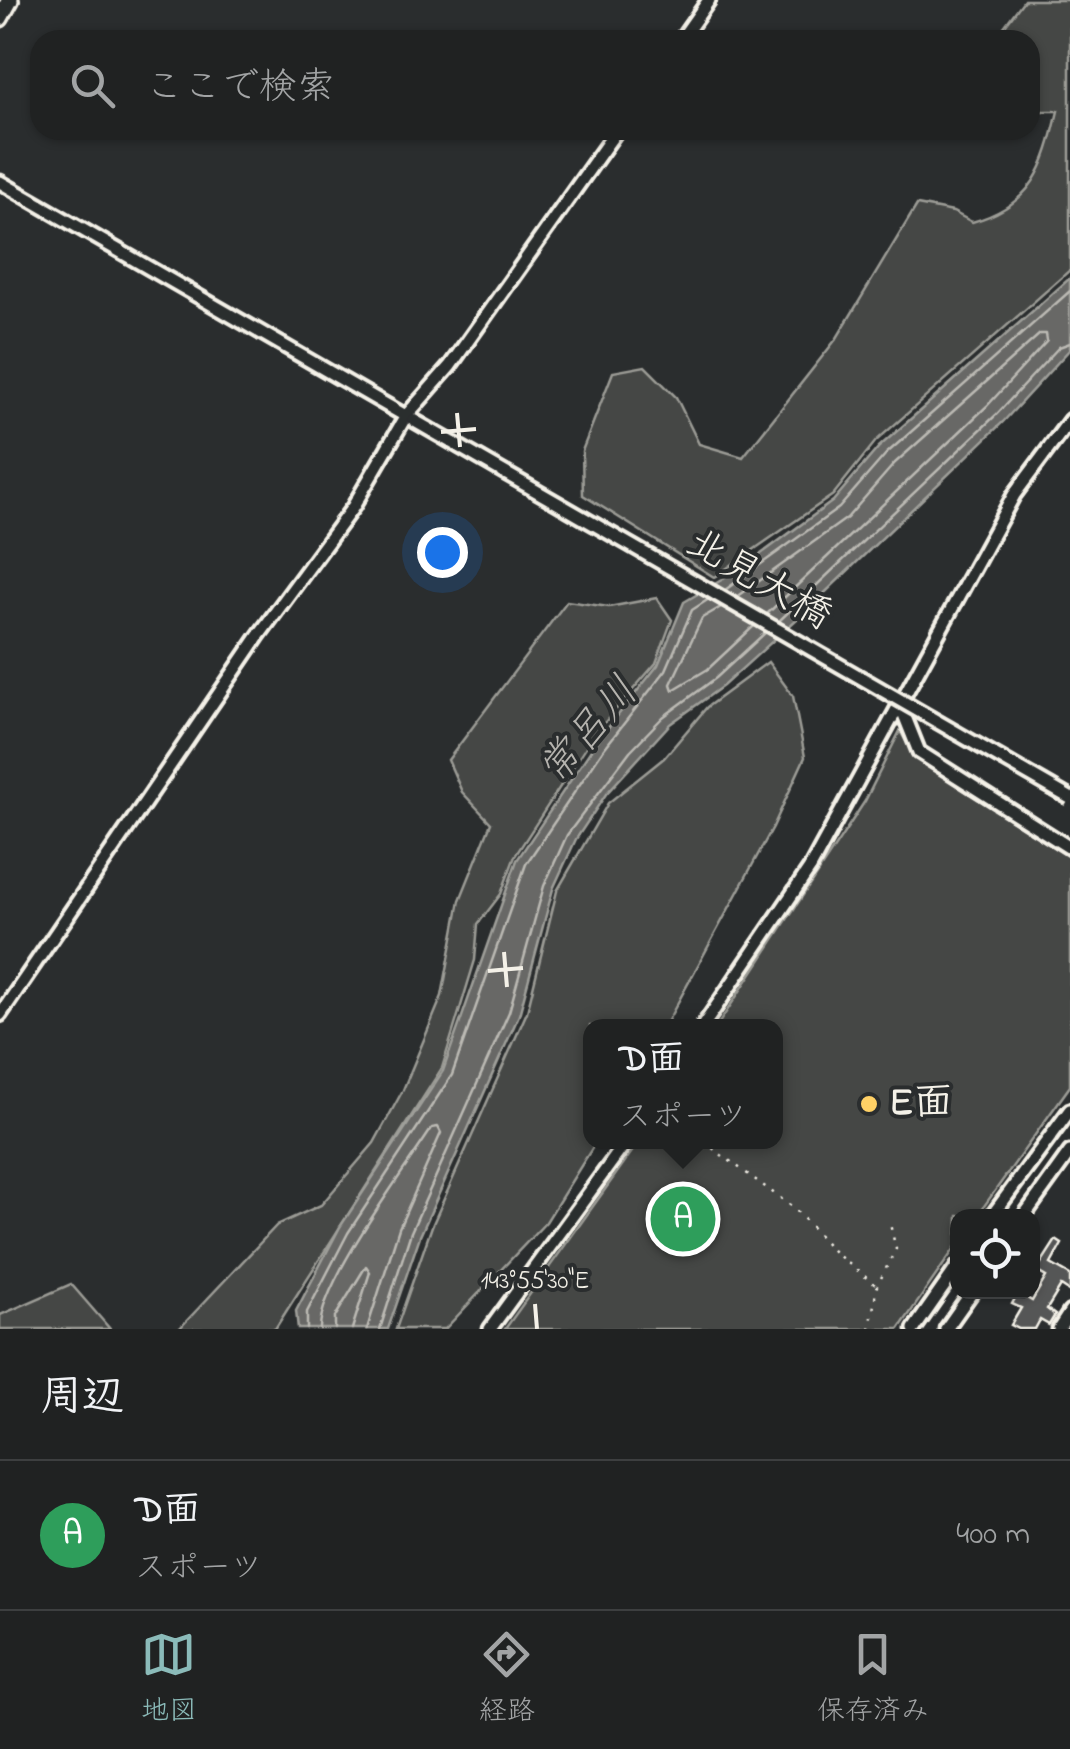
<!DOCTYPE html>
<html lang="ja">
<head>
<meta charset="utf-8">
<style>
  body { margin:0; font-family:"Indie Flower","Klee One",sans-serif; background:#2d2f2f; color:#f1f3f6 }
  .controls { position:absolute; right:30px; bottom:30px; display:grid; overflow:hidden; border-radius:20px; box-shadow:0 2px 8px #0004 }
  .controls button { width:90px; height:90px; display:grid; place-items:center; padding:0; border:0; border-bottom:2px solid #3d3f40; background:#202222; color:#f1f3f6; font:50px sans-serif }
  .you { position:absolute; left:442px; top:552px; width:35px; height:35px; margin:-25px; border:8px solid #fff; border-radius:50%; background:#1a73e8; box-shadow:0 0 0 15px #1a73e833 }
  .badge { display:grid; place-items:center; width:65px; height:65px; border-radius:50%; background:#8bbbb9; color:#fff; font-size:32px; font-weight:700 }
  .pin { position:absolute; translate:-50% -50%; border:5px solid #fff; box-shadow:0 2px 10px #0006 }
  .popup { position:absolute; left:583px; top:1019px; width:200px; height:130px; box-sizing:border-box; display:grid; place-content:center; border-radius:20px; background:#202222; filter:drop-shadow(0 2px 8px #0005); font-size:32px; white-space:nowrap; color:#a2a4a5 }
  .popup b { font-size:38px; color:#f1f3f6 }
  .popup::after { content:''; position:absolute; left:50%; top:100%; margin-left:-20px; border:20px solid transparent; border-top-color:#202222 }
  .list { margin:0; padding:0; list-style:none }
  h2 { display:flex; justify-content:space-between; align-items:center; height:130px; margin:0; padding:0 40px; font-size:42px }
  h2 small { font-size:32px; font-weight:400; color:#a2a4a5 }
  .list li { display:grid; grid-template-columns:65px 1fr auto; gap:30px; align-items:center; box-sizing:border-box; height:150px; padding:0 40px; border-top:2px solid #3d3f40 }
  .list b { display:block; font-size:38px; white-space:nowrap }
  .list p { margin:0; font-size:32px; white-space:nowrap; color:#a2a4a5 }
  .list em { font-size:32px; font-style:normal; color:#a2a4a5 }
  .icon { flex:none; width:55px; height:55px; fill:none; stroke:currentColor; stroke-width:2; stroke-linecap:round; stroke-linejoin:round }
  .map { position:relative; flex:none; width:1070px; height:1329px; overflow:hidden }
  .search { position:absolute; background:#202222; box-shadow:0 2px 8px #0004; left:30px; right:30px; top:30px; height:110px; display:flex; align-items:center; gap:25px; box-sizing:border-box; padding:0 35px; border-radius:30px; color:#a2a4a5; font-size:38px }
  .sheet { height:280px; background:#202222 }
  nav { display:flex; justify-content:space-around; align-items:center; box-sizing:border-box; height:140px; border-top:2px solid #3d3f40; background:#202222; font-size:28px; color:#a2a4a5 }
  nav a { display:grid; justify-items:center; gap:5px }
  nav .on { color:#8bbbb9 }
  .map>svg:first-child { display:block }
  .green { fill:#444645; stroke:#9c9c96; stroke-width:2.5 }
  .water { fill:#676866; stroke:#9f9f9a; stroke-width:2.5 }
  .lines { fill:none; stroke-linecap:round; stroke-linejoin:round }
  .shore { stroke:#bcbab4; stroke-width:2.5 }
  .building { fill:#555756; stroke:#f4f1e8; stroke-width:2.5 }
  .minor-casing { stroke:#f4f1e8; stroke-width:19 }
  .major-casing { stroke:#f4f1e8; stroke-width:22 }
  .path { stroke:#f4f1e8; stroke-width:2.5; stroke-dasharray:2.5 8; stroke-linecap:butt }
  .minor { stroke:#2a2d2e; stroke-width:11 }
  .major { stroke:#2a2d2e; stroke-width:15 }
  .minor-bridge-casing { stroke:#f4f1e8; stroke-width:19; stroke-linecap:butt }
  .minor-bridge { stroke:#2a2d2e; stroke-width:11 }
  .ticks { fill:none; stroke:#f4f1e8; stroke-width:4 }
  .poi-dot { fill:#ffd166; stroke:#2a2d2e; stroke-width:4 }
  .labels { text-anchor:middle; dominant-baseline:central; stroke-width:8; stroke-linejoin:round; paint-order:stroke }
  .street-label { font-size:40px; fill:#f4f1e8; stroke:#2a2d2e }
  .poi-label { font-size:40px; font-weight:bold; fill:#f4f1e8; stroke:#2a2d2e; text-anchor:start }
  .water-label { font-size:42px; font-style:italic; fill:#b5b3ae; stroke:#2a2d2e }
  .ticks-label { font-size:25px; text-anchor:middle; fill:#f4f1e8; stroke:#2a2d2e; stroke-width:8; stroke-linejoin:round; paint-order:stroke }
</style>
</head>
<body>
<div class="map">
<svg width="1070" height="1329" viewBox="0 0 1070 1329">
  <rect width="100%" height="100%" fill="#2a2d2e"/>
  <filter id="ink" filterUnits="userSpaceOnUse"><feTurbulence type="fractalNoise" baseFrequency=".01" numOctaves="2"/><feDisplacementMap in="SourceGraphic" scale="20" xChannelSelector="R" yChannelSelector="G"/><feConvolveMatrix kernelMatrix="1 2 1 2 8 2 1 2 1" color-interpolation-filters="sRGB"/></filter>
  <g filter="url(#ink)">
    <path class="green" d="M1024,0H1070V270L876,441L833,495L714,577L583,495L582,451L613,372L645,366L676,397L699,444L743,457L837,338L917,205L953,212L972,222C1033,205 1045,168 1058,111H1030V40H994Z
      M657,598L672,620L656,663L593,736L515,856L501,894L478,924L475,960L442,1068L287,1310L275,1329H179L277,1225L321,1205L374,1143L403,1090L442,996L460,900L491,823L462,792L448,760L567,601L609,607Z
      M768,662L793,696L805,757L773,827L665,1026H590V1142H596L546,1222L445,1329H396L432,1226L527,1012L557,891L608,803L664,758L707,707Z
      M900,731L916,759L1070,858V1086L977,1216H958L957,1245L899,1329H505L639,1142H776V1026H717L865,801Z
      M71,1284L110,1329H0V1315Z"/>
    <path class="water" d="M1070,278V349L1003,422L808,609L723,686L670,724L606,794L576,839L553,889L519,1015L420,1236L388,1329H298L296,1311L340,1227L443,1071L517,860L595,744L658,665L684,602L742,568L833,501L879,447Z"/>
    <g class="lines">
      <path class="shore" d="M725,590L839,508L886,454L1070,291
        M737,597L847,518L895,463L1040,334H1046L1047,341L987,406L767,614
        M721,607L702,618L671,684L673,690L708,669L754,626
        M779,621L996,415L1059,347L1070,343
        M307,1329V1312L348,1233L452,1075L526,864L603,750L666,670L692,610L709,599
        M320,1329C319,1284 405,1170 432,1128L438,1127L441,1133L399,1228L367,1329
        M335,1329V1317L366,1266L370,1272L352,1329
        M380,1329L411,1232L509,1012L544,886L567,835L630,751L663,717L716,678L766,632"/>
    </g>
    <path class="building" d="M1056,1240L1062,1244L1051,1264L1070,1275V1292L1061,1286L1047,1309L1055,1315L1049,1325L1040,1320L1035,1329H1019L1011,1325L1021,1308L1012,1304L1018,1293L1032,1301L1046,1277L1036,1271Z"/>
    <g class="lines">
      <g class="minor-casing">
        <path id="minor" d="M681,40L709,0
          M0,182L409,418
          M901,707L919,752L1070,848
          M0,1015L259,635L353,507L406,416L450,366L617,130
          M703,1026L810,868L1014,495L1070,420
          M992,1216L1070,1110
          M1024,1216L1070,1152
          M490,1329L626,1142
          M914,1329L958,1266
          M946,1329L972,1292
          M1059,1329L1070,1312"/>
      </g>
      <g class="major-casing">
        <path id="major" d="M0,18L10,0"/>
      </g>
      <path class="path" d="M704,1142L794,1208L834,1252L877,1286
        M870,1329L877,1286L896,1249L890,1224"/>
      <use href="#minor" class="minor"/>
      <use href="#major" class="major"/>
      <g class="minor-bridge-casing">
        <path id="minor-bridge" d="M413,420L1070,798"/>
      </g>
      <use href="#minor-bridge" class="minor-bridge"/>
    </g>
  </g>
  <path class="ticks" d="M457,413L460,447M441,432L476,429M504,952L507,987M488,971L523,968M535,1304L537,1329"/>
  <circle class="poi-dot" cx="869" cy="1104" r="10"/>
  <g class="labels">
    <g class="street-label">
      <text transform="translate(758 581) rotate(30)">北見大橋</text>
    </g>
    <g class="poi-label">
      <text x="889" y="1104">E面</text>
    </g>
    <g class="water-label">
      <text transform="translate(590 732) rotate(-49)">常呂川</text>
    </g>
  </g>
  <g class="ticks-label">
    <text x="535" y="1288">143°55'30"E</text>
  </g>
</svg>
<div class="controls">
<button><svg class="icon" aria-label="locate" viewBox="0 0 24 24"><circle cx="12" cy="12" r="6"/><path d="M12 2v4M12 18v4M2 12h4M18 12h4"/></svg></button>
</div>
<div class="you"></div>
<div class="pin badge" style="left:683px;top:1219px;background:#2e9e5b">A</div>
<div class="popup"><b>D面</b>スポーツ</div>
<div class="search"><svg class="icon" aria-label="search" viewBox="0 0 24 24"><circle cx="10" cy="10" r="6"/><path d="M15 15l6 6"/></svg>ここで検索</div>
</div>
<section class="sheet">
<h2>周辺<small></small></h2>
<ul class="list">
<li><span class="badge" style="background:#2e9e5b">A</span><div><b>D面</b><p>スポーツ</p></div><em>400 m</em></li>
</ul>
</section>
<nav>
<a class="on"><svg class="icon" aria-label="map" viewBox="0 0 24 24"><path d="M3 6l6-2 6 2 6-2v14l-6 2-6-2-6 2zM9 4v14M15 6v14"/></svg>地図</a>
<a><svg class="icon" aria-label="directions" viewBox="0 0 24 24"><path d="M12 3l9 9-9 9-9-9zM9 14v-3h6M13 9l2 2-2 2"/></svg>経路</a>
<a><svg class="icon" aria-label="saved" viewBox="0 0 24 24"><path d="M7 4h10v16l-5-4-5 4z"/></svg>保存済み</a>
</nav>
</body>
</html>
